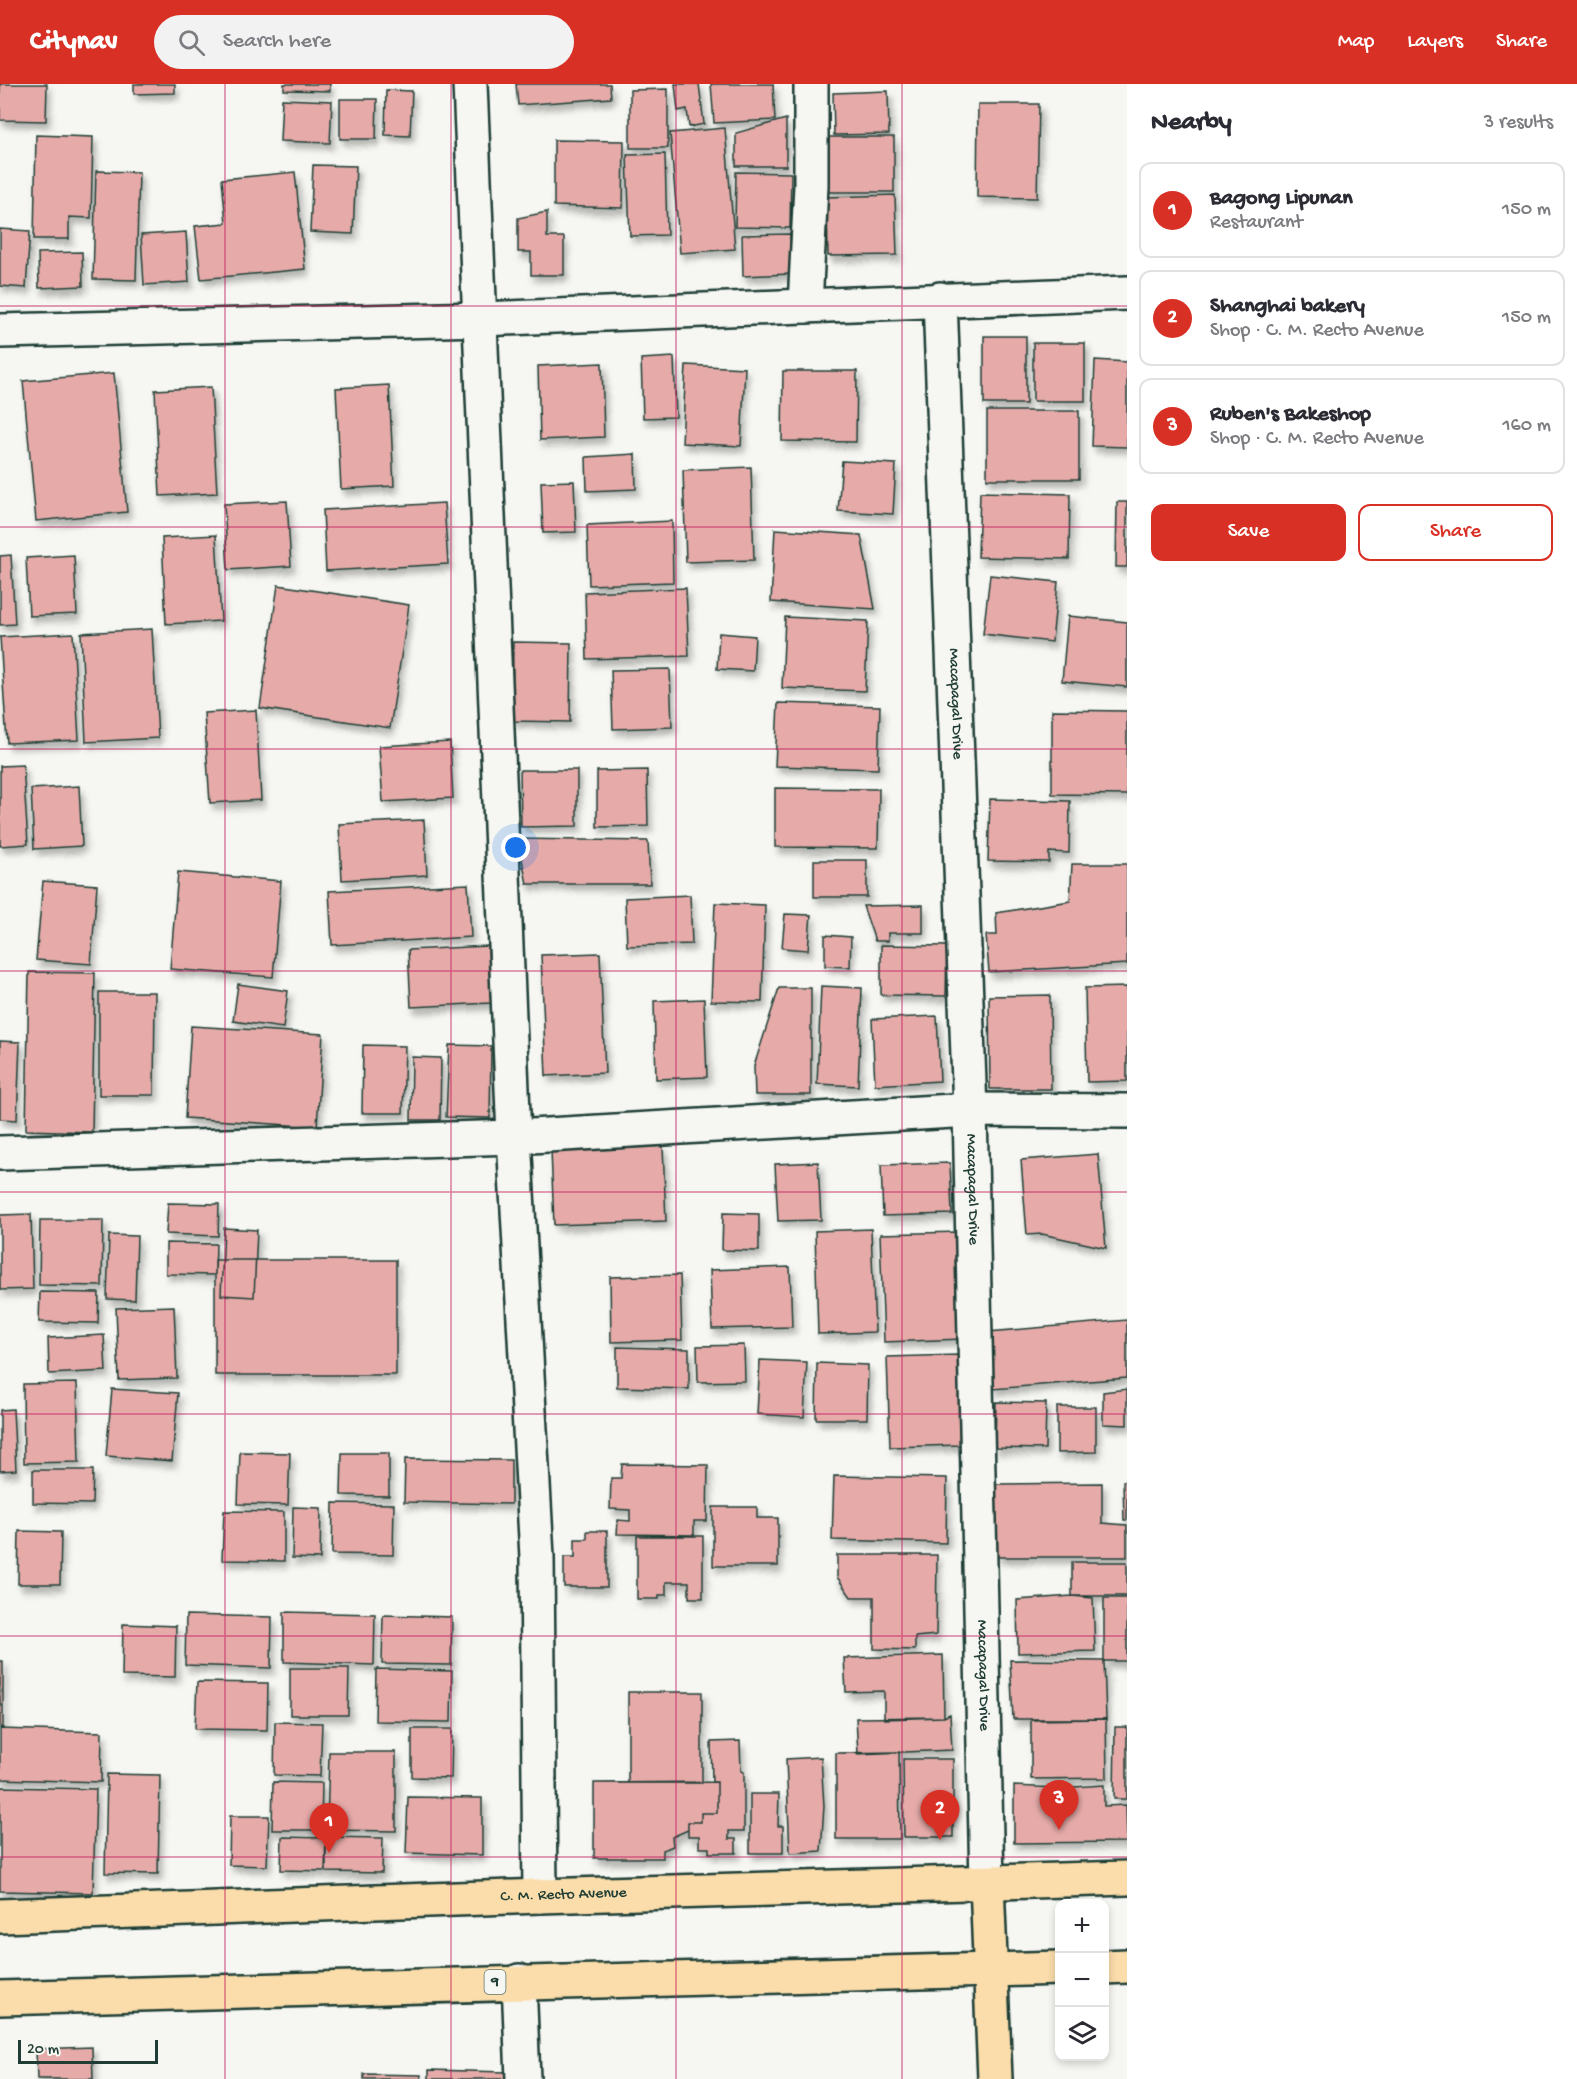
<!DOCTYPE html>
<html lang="en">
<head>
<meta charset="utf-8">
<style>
  body { margin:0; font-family:"Gochi Hand",sans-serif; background:#f2f2f3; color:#2b2b33 }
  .controls { position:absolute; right:18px; bottom:18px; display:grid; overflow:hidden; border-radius:12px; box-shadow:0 3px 9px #0003 }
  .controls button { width:54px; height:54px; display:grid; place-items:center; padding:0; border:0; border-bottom:2px solid #e1e1e2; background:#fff; color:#2b2b33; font:30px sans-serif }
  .scale { position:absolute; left:18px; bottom:15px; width:140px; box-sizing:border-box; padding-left:6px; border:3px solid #1f3d34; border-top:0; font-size:16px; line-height:21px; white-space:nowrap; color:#1f3d34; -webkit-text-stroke:4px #f6f6f2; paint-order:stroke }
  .you { position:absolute; left:516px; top:764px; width:21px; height:21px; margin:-15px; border:4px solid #fff; border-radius:50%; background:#1a73e8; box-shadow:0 0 0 9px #1a73e833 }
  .badge { display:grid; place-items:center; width:39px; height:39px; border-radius:50%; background:#d93025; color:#fff; font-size:20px; font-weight:700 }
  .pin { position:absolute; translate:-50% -50px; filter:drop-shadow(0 2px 3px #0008) }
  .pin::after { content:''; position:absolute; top:32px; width:21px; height:18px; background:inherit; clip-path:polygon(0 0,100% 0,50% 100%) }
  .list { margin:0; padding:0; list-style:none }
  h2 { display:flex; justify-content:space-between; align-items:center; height:78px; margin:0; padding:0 24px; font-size:26px }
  h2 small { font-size:20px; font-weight:400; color:#7c7c81 }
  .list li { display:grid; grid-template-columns:39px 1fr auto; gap:18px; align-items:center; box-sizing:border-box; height:96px; margin:0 12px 12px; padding:0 12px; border:2px solid #e1e1e2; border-radius:12px }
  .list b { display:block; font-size:22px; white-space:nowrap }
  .list p { margin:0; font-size:20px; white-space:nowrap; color:#7c7c81 }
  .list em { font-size:20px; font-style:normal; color:#7c7c81 }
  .actions { display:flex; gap:12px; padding:18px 24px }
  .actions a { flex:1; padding:14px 0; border:2px solid #d93025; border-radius:12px; text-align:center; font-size:21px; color:#d93025 }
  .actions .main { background:#d93025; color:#fff }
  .icon { flex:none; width:33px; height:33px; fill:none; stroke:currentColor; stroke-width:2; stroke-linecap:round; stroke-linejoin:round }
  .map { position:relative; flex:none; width:1127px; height:1995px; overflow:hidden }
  header { display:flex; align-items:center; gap:36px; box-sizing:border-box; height:84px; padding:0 30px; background:#d93025; color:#fff }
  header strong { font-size:28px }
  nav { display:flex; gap:33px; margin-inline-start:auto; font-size:21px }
  .search { width:420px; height:54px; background:#f2f2f3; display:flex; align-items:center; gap:15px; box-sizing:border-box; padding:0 21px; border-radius:33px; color:#7c7c81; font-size:22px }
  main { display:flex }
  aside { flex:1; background:#fff }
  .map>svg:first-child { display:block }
  .building { fill:#e6aba9; stroke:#1f3d34; stroke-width:1.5; filter:url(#shadow) }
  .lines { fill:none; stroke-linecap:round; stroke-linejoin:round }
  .minor-casing { stroke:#1f3d34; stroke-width:38 }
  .major-casing { stroke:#1f3d34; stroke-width:38 }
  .highway-casing { stroke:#1f3d34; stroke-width:38 }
  .minor { stroke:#f6f6f2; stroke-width:33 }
  .major { stroke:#fbddab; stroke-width:33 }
  .highway { stroke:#fbddab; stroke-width:33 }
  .grid { fill:none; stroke:#c2185b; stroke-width:1.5; stroke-opacity:0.55 }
  .labels { text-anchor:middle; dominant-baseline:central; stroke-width:6; stroke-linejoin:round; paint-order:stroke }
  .shield { fill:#f6f6f2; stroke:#60746d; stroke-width:1.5 }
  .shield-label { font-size:15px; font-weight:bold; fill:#1f3d34 }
  .street-label { font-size:16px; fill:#1f3d34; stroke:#f6f6f2 }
</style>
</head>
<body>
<header>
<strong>Citynav</strong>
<div class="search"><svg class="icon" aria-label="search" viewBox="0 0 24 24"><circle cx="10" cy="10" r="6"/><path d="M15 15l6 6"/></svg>Search here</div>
<nav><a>Map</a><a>Layers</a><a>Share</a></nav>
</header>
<main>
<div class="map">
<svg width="1127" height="1995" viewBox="0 0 1127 1995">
  <defs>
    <filter id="shadow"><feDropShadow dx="3.5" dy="6" stdDeviation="3" flood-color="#0004"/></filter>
  </defs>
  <rect width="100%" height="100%" fill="#f6f6f2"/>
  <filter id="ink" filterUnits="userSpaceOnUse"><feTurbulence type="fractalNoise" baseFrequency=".0167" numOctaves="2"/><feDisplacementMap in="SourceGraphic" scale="12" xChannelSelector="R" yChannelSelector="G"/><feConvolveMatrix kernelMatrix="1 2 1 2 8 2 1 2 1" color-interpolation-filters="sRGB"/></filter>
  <g filter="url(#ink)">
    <path class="building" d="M0,0H47L46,37L0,36Z
      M134,0H175V9L134,10Z
      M284,0H330V7L284,6Z
      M516,0H610L611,14L518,21Z
      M675,0H699L704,40L689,43L687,25L678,27Z
      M711,0H773L775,36L714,39Z
      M668,5V64H630V6Z
      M386,6L412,7L410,52L385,51Z
      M888,7L889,50L834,51L833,9Z
      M282,15L332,17L330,59L280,57Z
      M340,15H377L376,55H340Z
      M978,20H1039L1037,114L977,113Z
      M786,35V82H736V49Z
      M725,44L735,165L680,169L670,49Z
      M36,51L93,53L91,134L69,133V155H34Z
      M825,53H894V108H825Z
      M554,56L624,57L623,124L554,122Z
      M665,70L667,151L630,152L627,71Z
      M313,81L356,82L353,150L310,148Z
      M96,87L139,88L136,196L93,195Z
      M295,88L305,185L201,195L195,142L226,139L222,95Z
      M736,88L791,89L790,144L735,143Z
      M895,111L897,171L828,172L827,113Z
      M547,128V153H564V191H531V168H518V134Z
      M0,145L30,147L26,204L0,202Z
      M186,148L189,198L144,201L141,151Z
      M790,150L791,190L743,192L742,151Z
      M82,168L83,202L39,204L38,169Z
      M984,252H1026V320H984Z
      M1033,259H1085V317H1033Z
      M674,273L676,333L643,334L641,275Z
      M1095,276L1127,278V363L1092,362Z
      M602,279L604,353L540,356L538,282Z
      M686,281L745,284L741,362L682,359Z
      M783,287H857L856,358L782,357Z
      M114,289L127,428L36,437L23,297Z
      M389,301L394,402L341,405L336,304Z
      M211,303L217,409L160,412L155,306Z
      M987,327H1079V395H987Z
      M635,370L636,405L587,407L586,373Z
      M842,377L896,380L893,430L838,427Z
      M751,383L754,476L686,478L683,386Z
      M574,397L576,448L543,449L541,398Z
      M980,408L1070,410L1069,475L978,473Z
      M287,417L291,482L228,486L224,420Z
      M1117,418H1127V483H1116Z
      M444,419L448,480L326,487L323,426Z
      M672,437L673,498L589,501L587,441Z
      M775,445L861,451L875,525L771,518Z
      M216,451L221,537L166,540L162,454Z
      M11,471L15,540L0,541V472Z
      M74,471L77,530L29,532L26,474Z
      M990,491L1058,498L1052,558L983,550Z
      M278,501L409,521L390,644L260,624Z
      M686,504L689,572L587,575L585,508Z
      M1068,532L1127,538V603L1062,597Z
      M785,533L868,537L865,607L782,604Z
      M152,545L158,654L86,658L81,549Z
      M73,549L79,656L7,659L0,553Z
      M719,549L755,552L753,587L717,585Z
      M513,558L571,559L570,638L512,637Z
      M670,585L672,643L613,645L611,586Z
      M778,619L880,622L878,685L775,682Z
      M256,626L261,716L210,719L204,629Z
      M1052,626L1127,627V711L1052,710Z
      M450,658L453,714L383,718L379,662Z
      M23,681L28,760L0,762V682Z
      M520,686H577V742L521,743Z
      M647,686L648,742L597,743V687Z
      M79,702L82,762L34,765L31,705Z
      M775,704L879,705L878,764L775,763Z
      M990,715L1070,717L1069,769L1049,768V778L988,777Z
      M424,736L427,791L342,796L339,740Z
      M518,755L648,757L650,800H527Z
      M814,776H867V813H814Z
      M1072,780H1127V880L989,888L986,851H997L996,829L1070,817Z
      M178,788L281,797L273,893L170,885Z
      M43,797L97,801L91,880L36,876Z
      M468,800L471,853L332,861L329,807Z
      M690,811L692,860L627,862L625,814Z
      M715,819L765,821L762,918L711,917Z
      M923,821V849H888V857H875L863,822Z
      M785,830L811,831L808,866L782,864Z
      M825,851L851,853L850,883L825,882Z
      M881,861L947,862L946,912L881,911Z
      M488,862L491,919L411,923L408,866Z
      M600,869L605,989L546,992L541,871Z
      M29,888L95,889L92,1048L26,1046Z
      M238,900L288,907L283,944L233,937Z
      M821,902L862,904L858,1002L817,1000Z
      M1127,903V997L1087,998L1085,904Z
      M779,904H811V1011H755L754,982Z
      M99,908H155L154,1011H99Z
      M1050,911L1051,1005H990L989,912Z
      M704,915L707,993L656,995L654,917Z
      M937,932L940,997L875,1001L872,935Z
      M191,942L323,950L317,1043L185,1034Z
      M0,957L20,958L17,1036L0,1035Z
      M363,961L405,962L403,1029H362Z
      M449,961L491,962L490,1034L446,1033Z
      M412,973L441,974L440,1036H411Z
      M663,1062L666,1137L554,1141L551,1066Z
      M1098,1070L1106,1164L1042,1150L1027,1151L1021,1076Z
      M818,1078L821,1136L778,1137L775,1080Z
      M950,1079L952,1130L883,1132L881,1081Z
      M168,1119L219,1120L218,1152L166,1150Z
      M723,1129L759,1130V1167L722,1166Z
      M31,1130L33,1205L0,1206V1131Z
      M40,1136H103L102,1202L39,1201Z
      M224,1144L257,1146L254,1213L221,1211Z
      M871,1145L875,1248L818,1250L815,1147Z
      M959,1148L963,1255L884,1258L880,1150Z
      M109,1151L137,1152L135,1216L107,1215Z
      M166,1159L216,1160L215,1191L166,1190Z
      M215,1176H396V1291H215Z
      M790,1183L792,1243L712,1245L710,1186Z
      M680,1191L682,1256L611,1258L610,1193Z
      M40,1208L99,1209L98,1239L39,1238Z
      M174,1222L177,1294L119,1296L116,1224Z
      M1127,1236V1294L993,1305L988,1248Z
      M104,1251L106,1287L49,1290L48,1254Z
      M744,1261L745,1297L698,1298L697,1262Z
      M617,1263L689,1265V1305L617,1303Z
      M958,1271L961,1361L890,1363L887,1273Z
      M760,1276L807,1278L804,1333L757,1330Z
      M817,1279L868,1281L867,1335H816Z
      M77,1299L79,1378L24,1379L23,1300Z
      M112,1305L178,1309L172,1377L106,1372Z
      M1127,1305V1341L1103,1340V1308Z
      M996,1318L1046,1319L1045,1365L995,1364Z
      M1057,1323H1096V1368L1057,1369Z
      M13,1325L16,1386L0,1387V1326Z
      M240,1368L290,1369L288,1421L238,1420Z
      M342,1369H389V1412L341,1411Z
      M405,1375L511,1376V1420L404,1418Z
      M622,1380L708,1381L707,1437H694V1451L617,1450L618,1436L630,1437V1426L610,1425L611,1394H621Z
      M33,1386H93L92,1420L33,1419Z
      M834,1392L947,1394L946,1459L832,1456Z
      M1123,1397H1127V1436H1124Z
      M1102,1399V1439L1127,1441V1473H997L996,1400Z
      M333,1419L394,1420L393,1471L332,1470Z
      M293,1423L321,1424L320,1475L292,1474Z
      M713,1423H757V1434H778V1482H713Z
      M224,1427L284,1428V1477L222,1476Z
      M19,1447L61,1448L60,1500H18Z
      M587,1447H607V1503H564V1473H575V1455H587Z
      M637,1452H703V1514H689V1498H666V1511H659V1515H637Z
      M837,1471H937L936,1551L915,1553V1566L874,1565V1513H851L837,1493Z
      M1072,1478H1127V1512H1072Z
      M1072,1512L1093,1514L1095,1567L1018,1569L1017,1516Z
      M1104,1514H1127V1577H1104Z
      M284,1528L375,1530L374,1581L284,1578Z
      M186,1531L272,1533L271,1584L185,1581Z
      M383,1531L452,1533L451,1581L382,1580Z
      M123,1540L176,1542L175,1593L122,1592Z
      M943,1571L944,1633L884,1635V1607L846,1608L844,1574Z
      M1010,1576L1104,1577L1106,1635H1013Z
      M0,1577H3V1644H0Z
      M290,1584H349L348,1631H290Z
      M376,1585L452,1587L451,1638L375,1637Z
      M197,1598L268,1599L267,1646L195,1645Z
      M628,1608H702V1699H628Z
      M950,1630L952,1666L858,1670L856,1634L944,1633Z
      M1106,1635L1107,1694L1031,1695V1636Z
      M275,1638L322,1639L320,1692L274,1691Z
      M1115,1643H1127V1715H1114Z
      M0,1645L102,1648L101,1698L0,1695Z
      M412,1645H452L451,1694L412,1693Z
      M740,1657L741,1687L744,1688V1747H729V1755H736V1769H709V1764H699V1752H688V1738H701V1729H717V1698H712L711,1658Z
      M329,1668H396V1747L327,1746Z
      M899,1668L900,1755H836V1669Z
      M821,1673L824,1722L821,1767L790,1769L786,1675Z
      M903,1675H953V1753H904Z
      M107,1690L160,1691L158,1790L105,1789Z
      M273,1698L322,1699L321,1746H272Z
      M717,1698V1729H701V1738H688V1746L672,1753L673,1762L663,1766V1774H594V1699Z
      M1104,1701V1722L1126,1721L1127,1758L1014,1759V1702L1058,1704Z
      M0,1703L96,1705L93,1809L0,1807Z
      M750,1710H779L778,1742H783V1769H750Z
      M408,1713L482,1714V1771L406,1769Z
      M230,1732H269L267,1782L229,1781Z
      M282,1753L326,1754L325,1787L281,1786Z
      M326,1753L383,1754L382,1789L326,1788Z
      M92,1963L93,1995H37L36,1965Z
      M429,1986L506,1988L507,1995H429Z
      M364,1990L421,1991V1995H364Z"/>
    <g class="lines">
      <g class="minor-casing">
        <g id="minor">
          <path d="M470,0L514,1053L537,1473L540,1812"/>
          <path id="s1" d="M940,215L970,1026L987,1799"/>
          <path d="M805,222L811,101V0"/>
          <path d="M0,247L482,235L1127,209"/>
          <path d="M0,1069L514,1053L970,1026L1127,1027"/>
          <path d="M519,1897L523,1995"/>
        </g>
      </g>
      <g class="major-casing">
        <path id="major" d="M987,1799L995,1995"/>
      </g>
      <g class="highway-casing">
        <g id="highway">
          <path id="s2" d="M0,1832L540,1812L1127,1794"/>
          <path d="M1104,1883L1127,1882"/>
          <path d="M0,1914L1060,1884"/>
        </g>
      </g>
      <use href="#minor" class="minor"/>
      <use href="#major" class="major"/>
      <use href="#highway" class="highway"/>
    </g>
  </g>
  <path class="grid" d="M225,0V1995M451,0V1995M676,0V1995M902,0V1995M0,222H1127M0,443H1127M0,665H1127M0,887H1127M0,1108H1127M0,1330H1127M0,1552H1127M0,1773H1127"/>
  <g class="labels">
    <rect class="shield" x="484.5" y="1886" width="21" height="24" rx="4.5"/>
    <g class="shield-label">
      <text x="495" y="1898">9</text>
    </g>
    <g class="street-label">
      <text stroke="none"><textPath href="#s1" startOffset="405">Macapagal Drive</textPath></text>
      <text stroke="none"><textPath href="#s1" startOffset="891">Macapagal Drive</textPath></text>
      <text stroke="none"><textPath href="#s1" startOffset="1377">Macapagal Drive</textPath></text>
      <text stroke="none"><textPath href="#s2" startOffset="564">C. M. Recto Avenue</textPath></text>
    </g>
  </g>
</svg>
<div class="controls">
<button>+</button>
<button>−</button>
<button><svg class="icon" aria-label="layers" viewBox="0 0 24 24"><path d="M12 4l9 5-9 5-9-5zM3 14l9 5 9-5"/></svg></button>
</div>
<div class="scale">20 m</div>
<div class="you"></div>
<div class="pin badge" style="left:329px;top:1769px">1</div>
<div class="pin badge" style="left:940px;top:1756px">2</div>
<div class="pin badge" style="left:1059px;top:1746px">3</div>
</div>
<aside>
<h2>Nearby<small>3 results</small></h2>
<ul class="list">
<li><span class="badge">1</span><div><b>Bagong Lipunan</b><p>Restaurant</p></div><em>150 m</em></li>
<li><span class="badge">2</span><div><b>Shanghai bakery</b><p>Shop · C. M. Recto Avenue</p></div><em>150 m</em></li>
<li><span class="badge">3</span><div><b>Ruben's Bakeshop</b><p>Shop · C. M. Recto Avenue</p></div><em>160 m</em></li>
</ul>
<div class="actions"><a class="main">Save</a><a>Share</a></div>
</aside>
</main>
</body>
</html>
